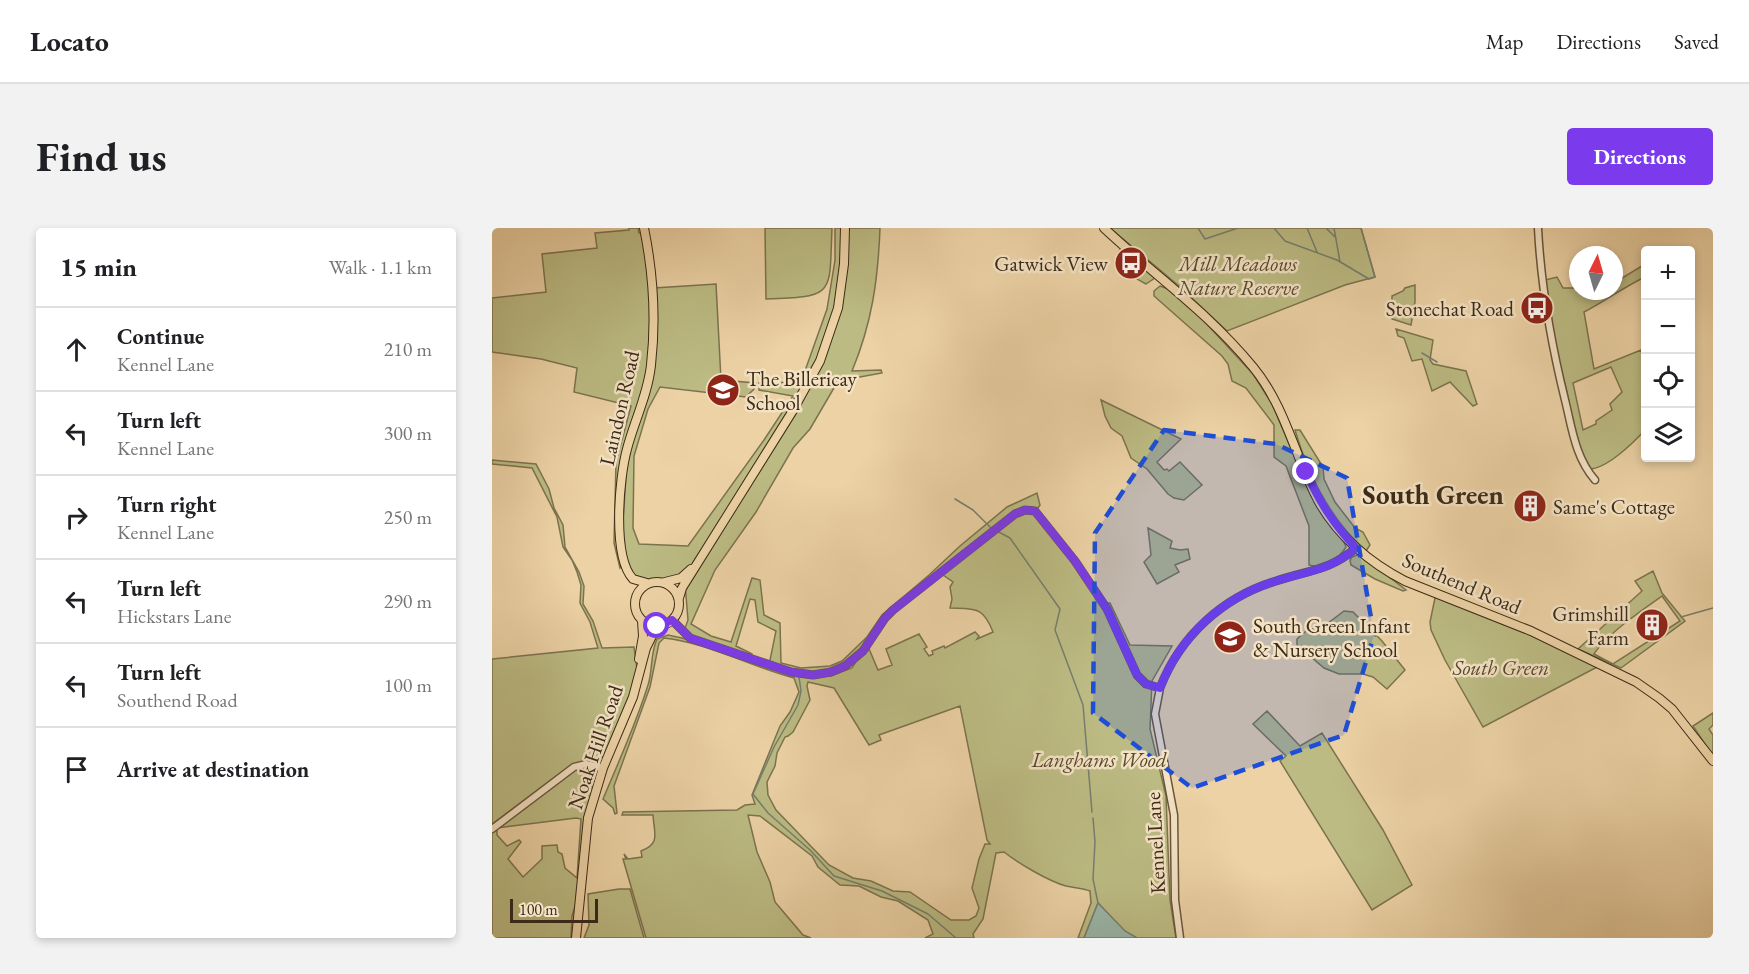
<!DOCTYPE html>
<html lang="en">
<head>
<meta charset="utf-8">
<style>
  body { margin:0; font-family:"EB Garamond",serif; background:#f2f2f2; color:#202124 }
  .controls { position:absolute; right:18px; top:18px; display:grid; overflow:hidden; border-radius:6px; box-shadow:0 3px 9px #0003 }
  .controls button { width:54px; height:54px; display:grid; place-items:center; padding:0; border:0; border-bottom:2px solid #e0e0e0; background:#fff; color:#202124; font:30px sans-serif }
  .compass { position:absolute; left:1077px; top:18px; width:54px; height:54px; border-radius:50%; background:#fff; box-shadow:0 3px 9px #0003; rotate:5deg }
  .scale { position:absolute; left:18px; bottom:15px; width:88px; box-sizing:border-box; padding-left:6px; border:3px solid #3d2b18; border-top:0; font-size:16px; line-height:21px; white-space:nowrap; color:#3d2b18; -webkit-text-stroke:4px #f3e2c4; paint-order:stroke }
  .stop { position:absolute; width:18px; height:18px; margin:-14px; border:4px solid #7c3aed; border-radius:50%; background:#fff }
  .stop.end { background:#7c3aed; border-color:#fff; box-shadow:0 2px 6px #0008 }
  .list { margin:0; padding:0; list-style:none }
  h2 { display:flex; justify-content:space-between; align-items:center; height:78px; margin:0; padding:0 24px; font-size:26px }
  h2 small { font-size:20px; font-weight:400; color:#757577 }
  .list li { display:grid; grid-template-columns:39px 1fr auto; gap:18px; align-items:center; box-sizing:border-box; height:84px; padding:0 24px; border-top:2px solid #e0e0e0 }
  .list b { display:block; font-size:22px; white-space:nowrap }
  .list p { margin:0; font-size:20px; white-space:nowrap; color:#757577 }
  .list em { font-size:20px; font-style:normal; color:#757577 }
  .icon { flex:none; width:33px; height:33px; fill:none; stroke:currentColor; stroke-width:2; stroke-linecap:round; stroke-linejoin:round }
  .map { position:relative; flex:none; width:1221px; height:710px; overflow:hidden; border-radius:6px }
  header { display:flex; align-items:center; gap:36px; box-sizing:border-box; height:84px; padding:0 30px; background:#fff; border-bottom:2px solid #e0e0e0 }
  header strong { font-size:28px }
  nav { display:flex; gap:33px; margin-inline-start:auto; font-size:21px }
  .intro { display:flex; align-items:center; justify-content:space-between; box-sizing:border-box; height:144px; padding:0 36px }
  h1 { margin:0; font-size:42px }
  .button { padding:15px 27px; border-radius:6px; background:#7c3aed; color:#fff; font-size:21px; font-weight:700 }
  main { display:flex; gap:36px; padding:0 36px }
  aside { flex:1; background:#fff; border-radius:6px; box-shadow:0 3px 9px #0003 }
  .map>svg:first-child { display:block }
  .green { fill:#bcbb83; stroke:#7c734e; stroke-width:1.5; fill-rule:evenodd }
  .water { fill:#99b7aa; stroke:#747f70; stroke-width:1.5 }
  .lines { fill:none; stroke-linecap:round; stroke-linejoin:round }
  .stream { stroke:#747f70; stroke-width:1.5 }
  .tertiary-casing { stroke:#69553b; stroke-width:9 }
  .primary-casing { stroke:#3d2b18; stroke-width:10 }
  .tertiary { stroke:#f3e2c4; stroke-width:6 }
  .primary { stroke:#ecd2a5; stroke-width:8 }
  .route { stroke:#7c3aed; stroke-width:8 }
  .marked { fill:#1d4ed8; fill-opacity:0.2; stroke:#1d4ed8; stroke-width:4.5; stroke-dasharray:12 8; stroke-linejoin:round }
  .labels { text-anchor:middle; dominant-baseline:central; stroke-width:5; stroke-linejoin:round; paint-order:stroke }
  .poi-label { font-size:21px; fill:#3d2b18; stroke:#f3e2c4; text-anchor:end }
  .park-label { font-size:21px; font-style:italic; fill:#56482d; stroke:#f3e2c4 }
  .street-label { font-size:21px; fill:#3d2b18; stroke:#f3e2c4 }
  .district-label { font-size:27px; font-weight:bold; fill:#3d2b18; stroke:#f3e2c4 }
</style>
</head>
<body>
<header>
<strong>Locato</strong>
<nav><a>Map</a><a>Directions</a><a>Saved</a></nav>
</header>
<div class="intro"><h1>Find us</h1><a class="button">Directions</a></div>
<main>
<aside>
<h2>15 min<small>Walk · 1.1 km</small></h2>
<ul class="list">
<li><svg class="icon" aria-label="ahead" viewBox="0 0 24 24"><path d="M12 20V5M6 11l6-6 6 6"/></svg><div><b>Continue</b><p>Kennel Lane</p></div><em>210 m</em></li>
<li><svg class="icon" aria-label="left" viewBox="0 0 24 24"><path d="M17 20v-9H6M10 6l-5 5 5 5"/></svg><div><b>Turn left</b><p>Kennel Lane</p></div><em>300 m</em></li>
<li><svg class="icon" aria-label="right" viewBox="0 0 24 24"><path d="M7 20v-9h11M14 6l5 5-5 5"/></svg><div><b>Turn right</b><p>Kennel Lane</p></div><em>250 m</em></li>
<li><svg class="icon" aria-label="left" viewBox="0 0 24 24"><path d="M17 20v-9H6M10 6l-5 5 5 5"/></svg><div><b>Turn left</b><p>Hickstars Lane</p></div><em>290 m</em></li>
<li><svg class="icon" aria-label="left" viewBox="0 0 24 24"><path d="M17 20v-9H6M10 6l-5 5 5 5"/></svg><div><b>Turn left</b><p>Southend Road</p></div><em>100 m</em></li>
<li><svg class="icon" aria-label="arrive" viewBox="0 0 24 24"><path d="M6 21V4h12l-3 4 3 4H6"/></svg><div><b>Arrive at destination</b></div></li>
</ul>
</aside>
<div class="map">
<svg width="1221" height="710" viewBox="0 0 1221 710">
  <rect width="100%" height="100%" fill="#ecd2a5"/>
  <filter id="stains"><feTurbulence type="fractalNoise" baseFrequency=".00333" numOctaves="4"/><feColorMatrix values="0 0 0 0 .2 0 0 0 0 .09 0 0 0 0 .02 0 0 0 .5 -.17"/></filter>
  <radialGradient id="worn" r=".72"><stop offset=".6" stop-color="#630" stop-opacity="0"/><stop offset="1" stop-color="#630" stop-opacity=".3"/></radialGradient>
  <path class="green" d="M137,0H146L147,5L153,4L161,72L162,60L224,56L229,152L264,155L262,161L254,169L168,159L156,181L142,228L141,300L147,316L196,318L272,212L301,168L267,162V155L309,154L335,81L343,32V0H352C353,102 310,166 256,248C238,276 221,305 202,333L207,334L283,212L322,144L346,80L350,53L353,0H388C386,52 380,95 360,143L389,142L390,145L346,153L318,201L301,220L264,284L223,342L199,396L219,408L239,414L260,350L268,352L272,387L288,395L289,435L309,440L338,438L350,433L375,409L390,387L437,347L468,318L515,279L545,265L548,277L544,283L583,333L610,375H618L638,417L680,418L660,453L658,501L674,568L678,672L684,710H645L633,704L606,675L592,710H586L599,675L598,663C590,660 582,660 574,658C556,653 526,635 512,624L504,625L491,691L481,706L482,710H433L441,706L436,692L406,673L389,669L367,658L348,657L326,639L320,628L268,588L256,587L265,624L278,654L283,674L311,707L319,710H154L131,631H134L132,626L136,631L150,629L149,623C169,616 162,605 161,587H130L131,584L245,582L253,577L263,576L260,567L288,498L298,484L307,464L302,450C259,439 217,415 172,410L167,415L158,459L122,558L125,585L123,586L121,580L111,571C127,533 144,496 156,457C161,442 158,426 165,411L176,407L190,410L305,448H338L360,440L375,416L386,442L400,437L394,421L427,406L435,419L432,421L437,428L441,426L440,423L452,418L453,420L483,404L487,408L485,411L501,404C491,378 483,381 458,380L460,371L458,359L461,354L451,347C438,351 430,358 420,367C410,374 400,382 392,391C352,440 345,460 277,437L284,403L266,394L263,372L258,371L244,418L260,426L259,430C241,424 203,417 192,403L196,392L193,356L205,336L189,350L172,355L163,353L155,355L141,351L136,345L132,335L128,340L122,315L124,234L139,178L82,164L85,140L49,131L0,124V70L54,64L50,26L105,20L103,5L137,2ZM146,185L135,232L130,309L135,331L133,334C120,294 131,223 146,185ZM316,454L342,460L377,517L389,512L387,507L468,478L495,612L498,616H493L487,631L480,660L487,680L484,688L477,692H459L418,664L401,663L379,653L361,650L337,637L284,582L276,567L275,554L283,538L285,525L293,509L296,508L301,504L318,472L315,458Z
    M273,0H340C337,66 345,69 274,71Z
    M618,0H869L883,49L853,57L735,103L687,58Z
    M628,22L663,50L654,56C639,48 630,43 625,27Z
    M1153,36V49C1132,59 1113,73 1092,84L1102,141L1149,122L1153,136V202C1142,214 1115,241 1097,241L1088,227L1084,211L1075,164L1062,114L1053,52L1065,49L1071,60H1086V63H1122V55ZM1119,139L1130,164L1118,176L1120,182L1104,193V196L1091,202L1081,155Z
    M923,57V74L919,97L900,91V68L911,63L913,60Z
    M668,58L676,61L712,93L761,146L780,176L819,268L852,314L854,319C847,331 831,341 817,337V298L794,238L782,229V197L754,160L740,153L736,136L730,128L662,68V63Z
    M904,101L941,112L938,132L941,136L974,143L985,176L981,178L958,154L940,163L930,131L920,133L912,110L906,108Z
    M609,172L689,211L665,234L672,242L675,241L677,243L688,234L710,257L692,272L682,270L676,266L655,241L639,230L630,208L619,200L613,188Z
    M803,202H808L831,239L832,251L843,274L863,300L871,304L878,317L874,323C838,291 816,246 803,202Z
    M0,232L44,236L57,261L62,280L71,297L73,319L87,344L92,358L91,376L101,393L110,420L142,419L146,447L111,540L89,622L85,672L80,688L79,710H0V431L106,420L98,394L88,375L89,357L85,344L80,332L71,319L65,289L40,240L0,236ZM84,590L89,591L85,650L73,640L70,626L66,624L65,617L50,618V631L31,649L16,631L29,614L27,612L15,618L5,607V600Z
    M656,300L680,313L678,320L688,322L696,321L698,331L683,337L687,344L665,356L652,334L659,327Z
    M865,327L872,330L914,362L911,363L883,351L859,337L858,332L860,329Z
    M1161,343L1170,365L1193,393L1129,440L1086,421L1150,363L1143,353ZM1170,368L1188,393L1121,436L1102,426C1115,406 1150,382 1170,368Z
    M944,365L1109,437L991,499L953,432L939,402L938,394Z
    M852,383L861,384L890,413L913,442L895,461L881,449L871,446H847L832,440L805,417V411C811,405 820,396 829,403L837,399L835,396Z
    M775,483L808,518L830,505L891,602L920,657L880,682L788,533L794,528L761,496Z
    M1221,485V497L1217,501L1221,507V528L1201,498Z
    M127,661H138L152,710H92L97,697L96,666Z"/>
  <path class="water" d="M606,675L633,703L645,710H592Z"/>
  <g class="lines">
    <path class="stream" d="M706,0L713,11L746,0
      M782,0L793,13L845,32L877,51L883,49L869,0
      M815,0L825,24
      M834,0L844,10
      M842,0L848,34
      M930,125L945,134
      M463,271L481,282L501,302
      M505,303L518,310L568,381L563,402L591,477L600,584
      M1189,389L1221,380
      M307,449L309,463L306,477L282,519L261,566L276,585L318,622L342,648L390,663L436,686L464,710
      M601,590L603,614L601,651L606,675"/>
    <g class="tertiary-casing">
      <path id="tertiary" d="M1046,0C1049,59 1059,115 1073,172C1080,200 1083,229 1103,252
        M180,392L198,410L299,444L321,447L339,444L353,438L371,423L393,390L401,382L523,286L533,282L543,283L583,333L615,381L645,447L654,456L668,460L663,486L682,587L683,672L688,710
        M668,460C688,408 731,369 784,353C816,342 837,343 864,320
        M0,601L82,539L94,536L111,540"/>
    </g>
    <g class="primary-casing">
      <path id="primary" d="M152,0C161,44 164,93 159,137C156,166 142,194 135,221C127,250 120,329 141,351L155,355
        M612,0C663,48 716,84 761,139C794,179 803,230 827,274C846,308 878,335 913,353L1039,403L1144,454L1167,470L1180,481L1221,533
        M143 376a22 22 0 1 1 44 0a22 22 0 1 1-44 0Z
        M173,354L189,350L199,341
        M187,370L190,360L300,184L328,133L346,80L352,36L353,0
        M147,431L151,408L150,393
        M84,710L96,590L111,540L141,469L154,420L160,408L170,397"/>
    </g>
    <use href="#tertiary" class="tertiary"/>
    <use href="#primary" class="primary"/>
  </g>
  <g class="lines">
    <path class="route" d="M165,398L180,392L198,410L299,444L321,447L339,444L353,438L371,423L393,390L401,382L523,286L533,282L543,283L583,333L615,381L645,447L654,456L668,460C688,408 731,369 784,353C816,343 837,343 864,320C841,295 828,275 814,244"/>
  </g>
  <path class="marked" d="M672,202L784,216L855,250L882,407L852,507L700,560L601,485L603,305Z"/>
  <defs>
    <g id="bus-disc" transform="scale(1.725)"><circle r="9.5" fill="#8f2418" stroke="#f3e2c4"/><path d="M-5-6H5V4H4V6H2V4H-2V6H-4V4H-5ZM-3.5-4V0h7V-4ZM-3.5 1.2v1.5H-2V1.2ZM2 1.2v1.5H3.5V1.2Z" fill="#fff"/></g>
    <g id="school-disc" transform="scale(1.725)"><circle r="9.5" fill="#8f2418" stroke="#f3e2c4"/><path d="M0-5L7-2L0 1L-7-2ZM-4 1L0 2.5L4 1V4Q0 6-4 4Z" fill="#fff"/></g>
    <g id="building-disc" transform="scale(1.725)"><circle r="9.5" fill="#8f2418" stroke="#f3e2c4"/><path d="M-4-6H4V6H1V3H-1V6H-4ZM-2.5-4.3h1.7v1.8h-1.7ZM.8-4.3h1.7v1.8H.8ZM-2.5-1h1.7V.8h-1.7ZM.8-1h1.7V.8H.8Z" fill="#fff"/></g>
  </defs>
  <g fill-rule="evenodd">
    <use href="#bus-disc" x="639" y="35"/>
    <use href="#bus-disc" x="1045" y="80"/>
    <use href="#school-disc" x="231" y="162"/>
    <use href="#building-disc" x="1038" y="278"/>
    <use href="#building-disc" x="1160" y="397"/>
    <use href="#school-disc" x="738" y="409"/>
  </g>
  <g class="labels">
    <g class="poi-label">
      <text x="616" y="35">Gatwick View</text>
      <text x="1022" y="80">Stonechat Road</text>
      <text x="254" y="150" text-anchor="start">The Billericay<tspan x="254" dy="24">School</tspan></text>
      <text x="1061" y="278" text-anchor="start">Same's Cottage</text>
      <text x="1137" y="385">Grimshill<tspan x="1137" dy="24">Farm</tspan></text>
      <text x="761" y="397" text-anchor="start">South Green Infant<tspan x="761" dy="24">&amp; Nursery School</tspan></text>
    </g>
    <g class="park-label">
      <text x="746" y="35">Mill Meadows<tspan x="746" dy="24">Nature Reserve</tspan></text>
      <text x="1009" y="439">South Green</text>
      <text x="607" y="531">Langhams Wood</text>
    </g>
    <g class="street-label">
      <text transform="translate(127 180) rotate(-77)">Laindon Road</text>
      <text transform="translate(970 355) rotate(23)">Southend Road</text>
      <text transform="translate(103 519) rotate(-71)">Noak Hill Road</text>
      <text transform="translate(663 615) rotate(-93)">Kennel Lane</text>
    </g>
    <g class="district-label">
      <text x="941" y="266">South Green</text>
    </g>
  </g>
  <rect width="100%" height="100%" filter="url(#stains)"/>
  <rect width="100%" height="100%" fill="url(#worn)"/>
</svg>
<div class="controls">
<button>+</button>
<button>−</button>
<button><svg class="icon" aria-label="locate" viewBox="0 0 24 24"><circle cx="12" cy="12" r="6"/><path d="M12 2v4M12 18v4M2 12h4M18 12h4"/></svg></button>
<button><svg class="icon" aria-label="layers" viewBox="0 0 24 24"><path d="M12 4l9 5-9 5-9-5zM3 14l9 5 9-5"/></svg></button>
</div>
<svg class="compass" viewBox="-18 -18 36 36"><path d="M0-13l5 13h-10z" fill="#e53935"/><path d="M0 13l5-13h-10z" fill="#757577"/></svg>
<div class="scale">100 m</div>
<div class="stop" style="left:165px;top:398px"></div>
<div class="stop end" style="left:814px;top:244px"></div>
</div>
</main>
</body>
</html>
